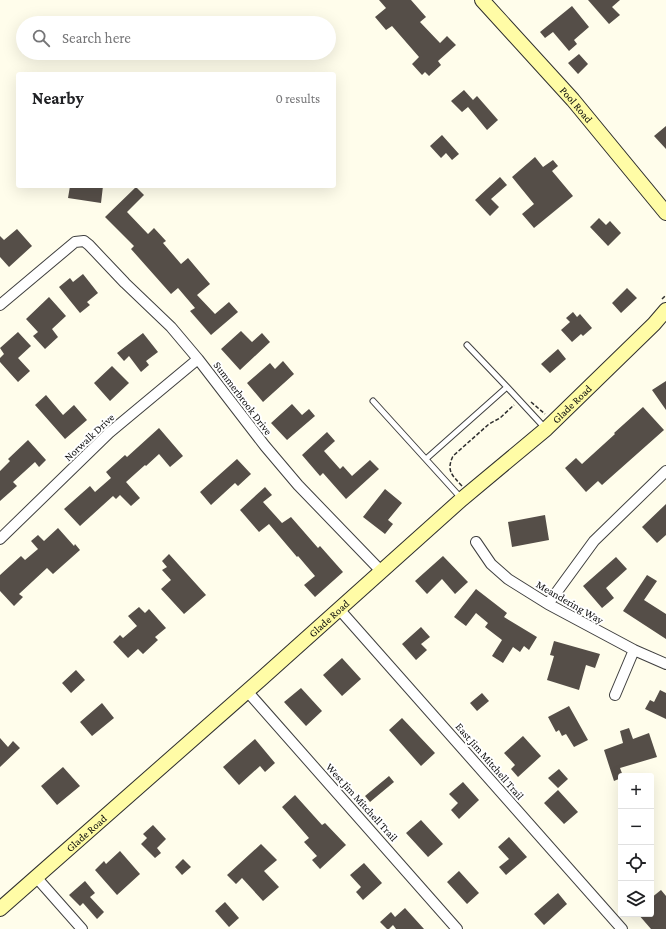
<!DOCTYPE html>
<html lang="en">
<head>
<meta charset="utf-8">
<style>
  body { margin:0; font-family:"Crimson Pro",serif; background:#f6f6f6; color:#202124 }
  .controls { position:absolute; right:12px; bottom:12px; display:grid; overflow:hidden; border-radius:4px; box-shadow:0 4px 16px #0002 }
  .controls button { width:36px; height:36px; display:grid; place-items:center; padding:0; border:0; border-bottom:1px solid #e0e0e0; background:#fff; color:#202124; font:20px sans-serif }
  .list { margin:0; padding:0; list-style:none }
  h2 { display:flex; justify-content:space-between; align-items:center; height:52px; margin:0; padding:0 16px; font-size:17px }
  h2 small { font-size:13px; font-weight:400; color:#757577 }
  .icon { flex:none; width:22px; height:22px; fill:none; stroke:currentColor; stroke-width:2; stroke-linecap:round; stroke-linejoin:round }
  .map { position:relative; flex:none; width:666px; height:929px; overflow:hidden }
  .search { position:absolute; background:#fff; box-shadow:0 4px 16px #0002; left:16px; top:16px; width:320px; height:44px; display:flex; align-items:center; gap:10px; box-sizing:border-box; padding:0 14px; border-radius:22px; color:#757577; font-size:15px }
  .panel { position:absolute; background:#fff; box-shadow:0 4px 16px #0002; left:16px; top:72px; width:320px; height:116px; border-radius:4px }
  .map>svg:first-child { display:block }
  .building { fill:#554e48 }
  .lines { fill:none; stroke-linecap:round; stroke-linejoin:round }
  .lane-casing { stroke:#3f3f3f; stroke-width:7 }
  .street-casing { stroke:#3f3f3f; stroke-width:12 }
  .secondary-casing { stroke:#2e2e2e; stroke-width:16 }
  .path { stroke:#2e2e2e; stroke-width:1.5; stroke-dasharray:4 2; stroke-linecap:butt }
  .lane { stroke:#fff; stroke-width:5 }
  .street { stroke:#fff; stroke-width:10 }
  .secondary { stroke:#fffca6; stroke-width:14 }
  .labels { text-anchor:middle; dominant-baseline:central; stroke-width:4; stroke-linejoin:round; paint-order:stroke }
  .street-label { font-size:11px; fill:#0c0c0c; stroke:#fff }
</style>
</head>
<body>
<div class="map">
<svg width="666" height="929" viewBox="0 0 666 929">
  <rect width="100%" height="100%" fill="#fffdeb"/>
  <path class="building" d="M379,0H411L426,17L420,22L440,43L447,36L456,45L438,61L441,65L429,76L425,72L422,75L412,64L419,57L392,26L386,30L375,17L386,8Z
    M588,0H620L612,7L620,15L609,24Z
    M572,6L589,27L574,40L577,44L569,51L553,32L545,38L540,32Z
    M579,54L588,64L578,74L568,63Z
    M464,90L473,100L477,96L498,120L487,130L468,107L462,112L451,101Z
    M666,126V149L654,136Z
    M442,135L459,154L452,160L446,153L441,158L430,146Z
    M535,157L543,167L553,160L558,166L552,171L573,196L534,228L522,214L534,204L512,177Z
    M500,177L507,185L491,199L499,207L490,216L475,200Z
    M70,186H103L101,203L68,198Z
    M136,187L144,195L127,212L148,234L154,228L166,241L163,243L181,264L188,258L210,284L197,295L215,314L229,302L238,312L211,335L190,311L195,308L178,288L171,294L131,249L134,246L105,217Z
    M599,218L606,225L610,221L621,233L608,246L590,227Z
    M17,229L32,246L9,267L0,257V236L4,240Z
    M83,274L98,293L87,302L90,305L80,313L59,287L70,278L73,282Z
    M627,288L637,298L621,313L612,303Z
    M49,297L66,316L52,329L58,337L45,349L33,336L38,332L26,319Z
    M573,312L577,317L580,314L592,328L583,336L581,334L572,342L561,330L570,322L566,318Z
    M241,331L252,342L262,333L270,342L240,370L221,349Z
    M18,332L31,346L18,358L30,371L18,382L0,362V358L4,354L0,348Z
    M143,333L158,352L146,361L149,365L141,372L129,356L124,361L117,353Z
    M558,349L566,359L550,373L541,364Z
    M283,361L294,374L263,402L247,383L270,363L275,369Z
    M112,366L129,383L110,401L94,383Z
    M666,381V410L652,390Z
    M46,395L63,415L74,405L87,420L65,439L35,405Z
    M292,404L302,415L309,409L315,416L287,440L271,423Z
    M643,407L664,430L602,485L598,481L586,492L565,468L576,458L582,464L615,434L614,433Z
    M159,428L183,456L170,467L159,454L146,466L145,465L126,482L140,498L131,506L120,495L116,499L113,496L80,526L64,509L90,486L95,492L111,478L106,472L125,455L127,457Z
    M327,432L335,441L324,451L340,469L343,466L352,476L370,460L379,469L346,499L323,473L320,476L302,455Z
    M28,440L46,460L39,467L35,462L13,482L17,486L0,501V471L10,461L8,459Z
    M237,459L251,474L238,486L235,483L211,505L200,492Z
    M265,487L272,495L263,502L282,523L291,517L318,548L320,546L343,572L315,597L304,585L315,576L298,556L297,557L269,524L259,532L240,510Z
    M385,489L402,503L388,520L393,524L385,534L363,517Z
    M666,504V535L657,543L642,527Z
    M545,515L549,540L512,547L508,522Z
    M58,528L74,546L75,544L80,550L53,574L47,568L19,594L23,597L14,606L0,591V575L21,556L25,560L38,549L31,541L38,535L44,541Z
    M169,554L206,595L184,614L161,589L171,580L162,570L167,567L162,561Z
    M443,556L468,582L455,594L442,579L427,594L415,581Z
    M616,557L627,569L606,588L614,598L602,608L583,586Z
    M647,575L657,581L644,600L666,614V639L623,611Z
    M476,589L507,613L504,617L537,637L529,650L524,646L520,652L513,647L503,663L492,656L502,640L485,627L488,623L476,613L466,626L454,617Z
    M139,607L145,613L149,609L166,628L155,637L158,640L143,654L138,649L128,658L113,642L120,635L123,638L137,626L128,616Z
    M421,627L430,637L421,644L427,650L416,660L402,644Z
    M554,641L600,654L595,668L586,665L579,690L547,680L554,656L550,655Z
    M342,658L361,679L342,696L323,675Z
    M76,670L85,680L71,693L62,683Z
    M301,688L322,711L306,726L284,702Z
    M660,690L666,693V719L645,709L650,700L654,702Z
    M482,693L489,701L477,711L470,703Z
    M102,703L114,718L92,736L80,722Z
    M569,706L588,740L574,747L566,734L562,736L559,730L556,732L548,717Z
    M402,718L435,753L421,766L389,730Z
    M629,728L633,739L649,733L657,757L620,768L623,776H621V778L614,781L604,750L623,743L620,731Z
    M523,736L541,756L518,777L511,769L515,765L504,753Z
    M0,738L8,747L13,741L20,748L0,767Z
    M255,739L275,763L265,772L260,766L239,785L223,767Z
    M63,767L80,786L57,805L41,786Z
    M559,769L568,779L558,788L548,778Z
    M389,776L394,782L370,802L365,796Z
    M463,782L479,800L459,819L451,810L458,803L449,794Z
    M558,790L578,812L564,824L544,803Z
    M295,795L322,825L325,823L346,845L320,869L312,860L317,856L304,842L309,838L282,807Z
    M421,820L443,844L428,857L406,833Z
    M153,825L166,839L157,848L161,853L155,858L141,844L147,838L143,834Z
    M509,837L527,857L506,875L499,867L509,859L498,847Z
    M261,844L277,860L264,871L279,887L263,901L242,878L236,884L227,875Z
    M120,851L140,874L117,895L95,870L104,861L106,864Z
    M183,859L191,867L182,875L175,867Z
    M364,863L382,883L363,900L356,892L361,887L350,875Z
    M459,871L479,893L467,904L447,882Z
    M85,881L95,893L90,897L104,912L97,919L83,903L80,906L69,895Z
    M661,890L666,896V929H651L638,914H651V898Z
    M558,893L567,904L544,925L534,914Z
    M225,902L239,918L229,927L215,911Z
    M405,908L424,929H396L393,925L389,929H387L380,922L391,912L395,917Z"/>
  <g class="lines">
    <g class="lane-casing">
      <path id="lane" d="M467,345L507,387
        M373,401L461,498
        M426,459L507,387L545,428"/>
    </g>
    <g class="street-casing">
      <path id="street" d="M0,305L75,242L84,241L89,245L125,283L171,327L198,359L265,446L298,485L381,571
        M0,539L109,433L198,359
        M476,542L491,564L508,579L548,604L634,650L666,664
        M548,604L594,541L666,471
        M339,609L622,929
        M247,691L457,929
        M615,695L634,650
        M36,877L82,929"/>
    </g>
    <g class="secondary-casing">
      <g id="secondary">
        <path id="s1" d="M482,0L573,100L666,213"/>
        <path id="s2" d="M0,909L260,680L462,499L546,429L654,324L666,310"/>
      </g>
    </g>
    <path class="path" d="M662,299L666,295
      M531,402L545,414
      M462,486C452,475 446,471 453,456L489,424L500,418L514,405"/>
    <use href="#lane" class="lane"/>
    <use href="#street" class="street"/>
    <use href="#secondary" class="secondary"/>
  </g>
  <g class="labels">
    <g class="street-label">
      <text stroke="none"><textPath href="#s1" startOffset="141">Pool Road</textPath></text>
      <text transform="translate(243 398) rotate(53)">Summerbrook Drive</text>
      <text stroke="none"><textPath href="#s2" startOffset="763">Glade Road</textPath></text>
      <text transform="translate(89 437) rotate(-43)">Norwalk Drive</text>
      <text transform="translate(570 602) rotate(30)">Meandering Way</text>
      <text stroke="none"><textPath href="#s2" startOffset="439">Glade Road</textPath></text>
      <text transform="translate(490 761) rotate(49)">East Jim Mitchell Trail</text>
      <text transform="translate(362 802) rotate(48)">West Jim Mitchell Trail</text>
      <text stroke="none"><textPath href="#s2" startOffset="115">Glade Road</textPath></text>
    </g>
  </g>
</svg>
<div class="controls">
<button>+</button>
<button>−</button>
<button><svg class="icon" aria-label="locate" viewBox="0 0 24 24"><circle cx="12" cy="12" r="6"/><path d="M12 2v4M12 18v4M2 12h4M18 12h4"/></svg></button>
<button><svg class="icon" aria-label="layers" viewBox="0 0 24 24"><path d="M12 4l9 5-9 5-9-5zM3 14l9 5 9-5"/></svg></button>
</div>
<div class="search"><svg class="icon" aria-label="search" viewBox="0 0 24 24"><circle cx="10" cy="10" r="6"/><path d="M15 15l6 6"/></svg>Search here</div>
<section class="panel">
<h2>Nearby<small>0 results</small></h2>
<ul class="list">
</ul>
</section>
</div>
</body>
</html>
